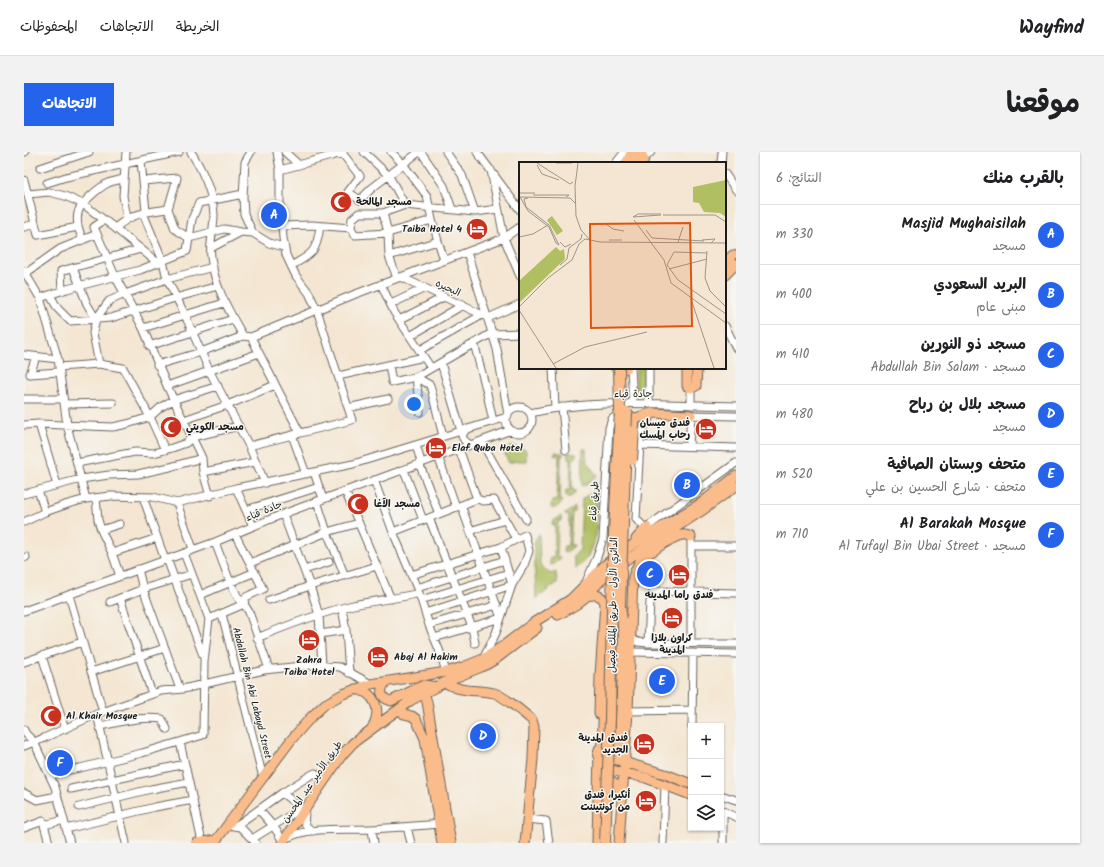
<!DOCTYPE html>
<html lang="ar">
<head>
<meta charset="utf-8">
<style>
  body { margin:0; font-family:Kalam,"Playpen Sans Arabic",sans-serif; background:#f2f2f2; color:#202124; direction:rtl }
  .controls { position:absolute; right:12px; bottom:12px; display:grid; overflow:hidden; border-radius:0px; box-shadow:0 1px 3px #0004 }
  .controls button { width:36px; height:36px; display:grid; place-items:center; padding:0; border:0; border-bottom:1px solid #e0e0e0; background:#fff; color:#202124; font:20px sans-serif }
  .you { position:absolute; left:390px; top:252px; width:14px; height:14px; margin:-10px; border:3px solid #fff; border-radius:50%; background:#1a73e8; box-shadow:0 0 0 6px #1a73e833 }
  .badge { display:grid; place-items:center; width:26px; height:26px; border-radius:50%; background:#2563eb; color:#fff; font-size:13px; font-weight:700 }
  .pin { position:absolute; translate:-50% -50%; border:2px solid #fff; box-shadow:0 1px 4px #0006 }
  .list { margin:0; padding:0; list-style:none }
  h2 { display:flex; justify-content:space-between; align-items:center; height:52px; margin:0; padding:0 16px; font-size:17px }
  h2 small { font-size:13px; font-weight:400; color:#757577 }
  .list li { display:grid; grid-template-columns:26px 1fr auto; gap:12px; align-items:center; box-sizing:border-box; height:60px; padding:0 16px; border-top:1px solid #e0e0e0 }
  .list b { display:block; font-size:15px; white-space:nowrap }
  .list p { margin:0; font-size:13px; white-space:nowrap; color:#757577 }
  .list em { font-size:13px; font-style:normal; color:#757577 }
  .icon { flex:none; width:22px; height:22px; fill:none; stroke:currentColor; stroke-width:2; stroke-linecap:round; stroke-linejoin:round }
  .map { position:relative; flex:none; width:712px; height:691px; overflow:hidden; direction:ltr; border-radius:0px }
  header { display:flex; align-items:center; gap:24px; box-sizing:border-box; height:56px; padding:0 20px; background:#fff; border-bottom:1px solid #e0e0e0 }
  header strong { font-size:19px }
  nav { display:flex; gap:22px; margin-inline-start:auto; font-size:14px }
  .intro { display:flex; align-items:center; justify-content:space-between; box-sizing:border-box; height:96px; padding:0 24px }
  h1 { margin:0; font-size:28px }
  .button { padding:10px 18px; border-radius:0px; background:#2563eb; color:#fff; font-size:14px; font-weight:700 }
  main { display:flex; gap:24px; padding:0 24px }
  aside { flex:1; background:#fff; border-radius:0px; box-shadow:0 1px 3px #0004 }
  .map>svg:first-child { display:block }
  .green { fill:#afbf62; stroke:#666e3f }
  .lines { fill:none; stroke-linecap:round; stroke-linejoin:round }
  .minor-casing { stroke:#68635c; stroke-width:9 }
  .major-casing { stroke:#68635c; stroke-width:11 }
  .highway-casing { stroke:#68635c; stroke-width:12 }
  .minor { stroke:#fff; stroke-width:7 }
  .major { stroke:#fabc8b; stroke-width:9 }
  .highway { stroke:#fabc8b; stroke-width:10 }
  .highway-bridge-casing { stroke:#68635c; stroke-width:12; stroke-linecap:butt }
  .highway-bridge { stroke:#fabc8b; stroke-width:10 }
  .labels { text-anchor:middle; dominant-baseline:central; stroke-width:3; stroke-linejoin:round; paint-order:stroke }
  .poi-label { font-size:10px; font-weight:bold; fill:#1c1c1c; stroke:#f6f6f2; text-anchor:start }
  .street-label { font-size:10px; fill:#1c1c1c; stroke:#f6f6f2 }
  .inset-road { fill:none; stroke:#9e9589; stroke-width:1 }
  .view { fill:#de560d; fill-opacity:0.15; stroke:#de560d; stroke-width:2 }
  .inset-edge { fill:none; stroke:#1c1c1c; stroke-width:2 }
</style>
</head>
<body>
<header>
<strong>Wayfind</strong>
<nav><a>الخريطة</a><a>الاتجاهات</a><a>المحفوظات</a></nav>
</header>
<div class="intro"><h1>موقعنا</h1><a class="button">الاتجاهات</a></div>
<main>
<aside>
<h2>بالقرب منك<small>النتائج: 6</small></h2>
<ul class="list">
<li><span class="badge">A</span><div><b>Masjid Mughaisilah</b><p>مسجد</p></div><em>330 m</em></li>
<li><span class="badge">B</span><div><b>البريد السعودي</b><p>مبنى عام</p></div><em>400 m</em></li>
<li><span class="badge">C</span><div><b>مسجد ذو النورين</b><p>مسجد · Abdullah Bin Salam</p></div><em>410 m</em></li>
<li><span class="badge">D</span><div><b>مسجد بلال بن رباح</b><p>مسجد</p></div><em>480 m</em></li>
<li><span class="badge">E</span><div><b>متحف وبستان الصافية</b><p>متحف · شارع الحسين بن علي</p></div><em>520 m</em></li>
<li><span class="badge">F</span><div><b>Al Barakah Mosque</b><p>مسجد · Al Tufayl Bin Ubai Street</p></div><em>710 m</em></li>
</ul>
</aside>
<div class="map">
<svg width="712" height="691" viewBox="0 0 712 691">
  <rect width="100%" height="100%" fill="#f6f6f2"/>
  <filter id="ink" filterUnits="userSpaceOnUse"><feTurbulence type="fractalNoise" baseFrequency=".025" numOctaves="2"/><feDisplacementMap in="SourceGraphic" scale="8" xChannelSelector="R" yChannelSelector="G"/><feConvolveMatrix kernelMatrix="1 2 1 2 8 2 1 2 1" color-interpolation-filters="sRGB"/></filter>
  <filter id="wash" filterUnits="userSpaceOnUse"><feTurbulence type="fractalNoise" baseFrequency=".012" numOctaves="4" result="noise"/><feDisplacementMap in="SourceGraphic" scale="16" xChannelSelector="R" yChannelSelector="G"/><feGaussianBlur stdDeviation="0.9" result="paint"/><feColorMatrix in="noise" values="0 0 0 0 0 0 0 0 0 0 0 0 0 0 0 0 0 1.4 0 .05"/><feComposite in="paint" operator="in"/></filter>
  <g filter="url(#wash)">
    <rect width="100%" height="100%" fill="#f4e6d2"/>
    <path class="green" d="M612,216H623L622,241L612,240Z
      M489,294L502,298V309H492L485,311L479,298Z
      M559,297H562L563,310L573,324L559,334H558Z
      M531,300L539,301V304H537L536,349H538L537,352L529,357L527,355L528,349L533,348L535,303H530Z
      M544,300L552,301V306H549L548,338H551V342L544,346L542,345V338H546L547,306H544Z
      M574,336L572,384L563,406L552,417L549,404L556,398L558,347Z
      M551,355V360H548L546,393H550L549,395L541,401L539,400L540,394H544L545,364L541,363V362Z
      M537,364V369H534L533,405H536V407L528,413L526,412V406H530L531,373L528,372V370Z
      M515,382L516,413L527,422L532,420L533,431L512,447L510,393L512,387Z"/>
  </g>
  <g filter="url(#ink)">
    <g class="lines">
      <g class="minor-casing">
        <path id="minor" d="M0,0H1
          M102,0L99,44L103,66
          M167,0C178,17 189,41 190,63C190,77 185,91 187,105C190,134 205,159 219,184L227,185L329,143L480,86L496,75
          M227,0L221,10L219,45L220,62L229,81
          M261,0L275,13
          M319,0L318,1L336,24L324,40L336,48L348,36L395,0
          M340,0L365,24L381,53
          M367,0L379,12L403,44L408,68
          M397,0L420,34L428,57
          M422,0L438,23L451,60
          M453,0L496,58
          M615,8L620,7L627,0
          M117,9L122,59
          M592,11L599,2L603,0
          M697,11L698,0
          M16,16L65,0
          M256,18L318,1
          M467,18L480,86L496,124
          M701,22L712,38
          M0,28L14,83L54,75
          M23,31L42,25L155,0
          M4,42L25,40L41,44L59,52L91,76L134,111
          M144,57L151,77L165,86L200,77L217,80
          M119,61L139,109L143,127L161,163L185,218L225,294L241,331
          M359,61L364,81L365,104
          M80,68L70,75L91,124L119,176L143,234L178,306L179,320L186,344
          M258,74L288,73L327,76
          M0,75L11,72
          M91,76C109,61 121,60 144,57L153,26L119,29
          M59,88C55,79 52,71 54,61C55,52 76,35 84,31C89,29 95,28 99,27
          M414,89L420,108
          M187,96L217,80L229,81L245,91L260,95
          M443,100L473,197L484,263
          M267,114C289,102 293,99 296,74
          M49,116L63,152L72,167
          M0,119L16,146L34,207L43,273L62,347
          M2,121L36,97L73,82
          M377,125L463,165
          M373,126L365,104L414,89L408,68L364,81L331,83L327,76L328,67L335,61H359L381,53L451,60L474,57
          M357,132L370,160L407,216
          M38,139L37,119L117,97
          M26,143L34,157L46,169L87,166L151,146L194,134
          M16,146L43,137L116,118L163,99L168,67L175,51L219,42
          M367,152L401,136
          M464,166L496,152
          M375,168L420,145
          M701,174L712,196
          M119,176L200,151
          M469,182L496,181
          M386,184L439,153
          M227,185L276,281
          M450,191L462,237L469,269
          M125,194L209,167
          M396,198L458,163
          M0,203L34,207
          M12,205L6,222L35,220
          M417,211L437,279
          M75,212L69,181L72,167L85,149L101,142L143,127L189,115
          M133,213L177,200L219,184
          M365,213L368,230L392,225L468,181
          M35,215L75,212L99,216L126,265L141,298
          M529,216L531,256
          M607,216L609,251
          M314,224L400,205
          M392,225L406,233L419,284
          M392,225L396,260
          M143,234L235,201
          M667,236V253
          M0,247H39
          M40,252L89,251
          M625,252V216
          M538,255L542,298
          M482 268a13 13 0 1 1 26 0a13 13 0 1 1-26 0Z
          M324,256L364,247
          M506,261C573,246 644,253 712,254
          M629,261C622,270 618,278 616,289L612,367L619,374L623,375L712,311
          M160,268L206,252L251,233
          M15,272L33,333
          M0,273L15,272L89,275L103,272L126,265L137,255L149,248L194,234
          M442,277L438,284L440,288L446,293
          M268,283L282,322
          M457,289L502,367
          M392,293L397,310
          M616,293L712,296
          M225,294L328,268L293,158L285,141L272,124L262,103L259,86L256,50V18L253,0
          M665,294L667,263L712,264
          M414,304L432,355
          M53,311L111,300L130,301L148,296L162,291L168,285L215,274
          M395,311L415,362
          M380,318L399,368
          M179,320L231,310
          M290,320L299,347
          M350,328L369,380L395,441L405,473L416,500L422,520
          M212,336L229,374
          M14,338L21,360
          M321,339L367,447
          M0,342L57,327L85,323L114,322L146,315L178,306
          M119,345L141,408
          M72,346L74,368L77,378L88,401L96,424
          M453,347L459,349L470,348L492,387
          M293,349L303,380L321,424
          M153,351L169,397
          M222,358L295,335
          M259,362L286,434L295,463L298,513
          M405,366L448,475L451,491
          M0,370L21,360L44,352L62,347L86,344L129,345L153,351L212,336L329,312L483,265
          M77,378L96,372
          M446,379L481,368
          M369,380L453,347L435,297
          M667,385V491
          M191,390L206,430L216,449L220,452L225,460L245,517
          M668,394H712
          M88,401L133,386
          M160,401L185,467
          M0,406L2,405
          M143,407L180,506
          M226,411L303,380L335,371
          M114,417L119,437L156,537
          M280,418L305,410
          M387,423L477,395L501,383L505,399L500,413L488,433L472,481L459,507
          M562,430L573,405L579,387L585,276L588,267L592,264
          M393,436L481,408
          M45,443L79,560
          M176,443L231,420
          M96,446L128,542
          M245,448L286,434L353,414
          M397,448L485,421
          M86,450L119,437L168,422
          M318,456L322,478L325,521
          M0,459L191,390L259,362L487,278
          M401,461L488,433L477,395
          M198,462L239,626
          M405,473L473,453
          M296,482L322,478
          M233,486C264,473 296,461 329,453C351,448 373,447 395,441
          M410,486L477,466L437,353
          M607,487L614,490L624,491L712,492
          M624,491L626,450L629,440L633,439L712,441
          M607,500L712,502
          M18,504L41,577
          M0,510L58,490
          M67,520L141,496
          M604,559L668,558
          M73,562L102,691
          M76,574C97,570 117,564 138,567L143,577
          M668,574L669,501
          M0,578L2,582L10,590L31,635L46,691
          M156,590L178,690
          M0,594L20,586L73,562L137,539L159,537L240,518L287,513L316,515L347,532
          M26,624L40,619L56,616L118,601L179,583L180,509L185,467L220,452L222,445L239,437L211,382
          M47,637L161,612
          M0,641L13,648L33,644
          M258,641L272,652
          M697,643L712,648
          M55,655L127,637L165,630
          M235,658C241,665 258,682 258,691
          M697,658L712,665
          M503,667L522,669L525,691
          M20,673L25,691
          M213,673L258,641L287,623L291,621L301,629
          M209,674L216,675L232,691
          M383,675L387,691
          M0,676L19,669L20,673L40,668
          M42,677L131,655L169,648
          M348,677L350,691
          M228,687L278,656H282C280,666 278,674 289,679
          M261,687C284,674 320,678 346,677C369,676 392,674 415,672
          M639,691L641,633
          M699,691V660"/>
      </g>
      <g class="major-casing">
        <path id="major" d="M618,11L620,7
          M701,110L709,103
          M701,123L712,112
          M592,216L598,218L603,216
          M663,216V234L667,236L672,234L673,216
          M629,261L667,263
          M612,387L623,375
          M563,444C571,442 578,442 581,451L576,524L575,562
          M534,463L553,452L563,444L585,419L676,360L712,334
          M362,530C355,538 356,546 367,549L400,533L413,535
          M421,530C436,541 453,537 470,541C478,543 501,562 508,568L510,575L509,607L501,691
          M331,537C352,540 358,559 348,576
          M400,541L403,550L427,691
          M375,557L380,562L388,564L392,567L401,587L418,691
          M579,604L641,622L667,632
          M578,616L622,626L667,643
          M578,634C588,624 594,633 598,642
          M173,691L192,688
          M190,691L267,588L287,565L301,552L319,542L347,532L422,520L439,515L459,507L479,494L509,471L547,447L582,412L605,395L677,351L712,324
          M258,691L318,603L329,591L386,549L421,530L462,513L472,507L513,476
          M573,691L575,597
          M595,691L604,559L609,425C611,419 613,413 617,408C623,402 650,384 658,383C661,382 665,384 667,385"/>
      </g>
      <g class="highway-casing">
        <path id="highway" d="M603,11L608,0
          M612,11L618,0
          M594,263L603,262L610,267
          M610,273V267L629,261
          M596,454L600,483L596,595L597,603L602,610
          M574,603L578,594L579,584L582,518"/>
      </g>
      <use href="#minor" class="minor"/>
      <use href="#major" class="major"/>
      <use href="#highway" class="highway"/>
      <g class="highway-bridge-casing">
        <path id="highway-bridge" d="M608,308L610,279
          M596,454L603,260
          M581,691L586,567L589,401L596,258L595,216"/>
      </g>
      <use href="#highway-bridge" class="highway-bridge"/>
    </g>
  </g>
  <defs>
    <g id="mosque-disc" transform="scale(1.15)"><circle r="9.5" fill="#c8321e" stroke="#f6f6f2"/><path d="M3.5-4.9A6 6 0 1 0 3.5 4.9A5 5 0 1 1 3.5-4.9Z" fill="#fff"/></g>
    <g id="hotel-disc" transform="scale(1.15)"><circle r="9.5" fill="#c8321e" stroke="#f6f6f2"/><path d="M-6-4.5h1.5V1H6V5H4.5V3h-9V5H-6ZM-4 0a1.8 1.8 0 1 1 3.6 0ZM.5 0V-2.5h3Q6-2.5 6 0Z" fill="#fff"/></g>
  </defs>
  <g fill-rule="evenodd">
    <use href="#mosque-disc" x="317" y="50"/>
    <use href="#hotel-disc" x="453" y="77"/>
    <use href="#mosque-disc" x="147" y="275"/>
    <use href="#hotel-disc" x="682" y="277"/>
    <use href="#hotel-disc" x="412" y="296"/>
    <use href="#mosque-disc" x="334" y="352"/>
    <use href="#hotel-disc" x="655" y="423"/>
    <use href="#hotel-disc" x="648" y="466"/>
    <use href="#hotel-disc" x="285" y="488"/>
    <use href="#hotel-disc" x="354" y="505"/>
    <use href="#mosque-disc" x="27" y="564"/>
    <use href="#hotel-disc" x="620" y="592"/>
    <use href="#hotel-disc" x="622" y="649"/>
  </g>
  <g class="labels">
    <g class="poi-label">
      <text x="332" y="50">مسجد المالحة</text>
      <text x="438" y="77" text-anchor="end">Taiba Hotel 4</text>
      <text x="666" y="271" text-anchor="end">فندق ميسان<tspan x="666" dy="12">رحاب المسك</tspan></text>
      <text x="162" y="275">مسجد الكويتي</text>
      <text x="428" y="296">Elaf Quba Hotel</text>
      <text x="350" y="352">مسجد الآغا</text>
      <text x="655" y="443" text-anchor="middle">فندق راما المدينه</text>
      <text x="648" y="486" text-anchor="middle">كراون بلازا<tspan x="648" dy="12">المدينة</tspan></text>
      <text x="370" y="505">Abaj Al Hakim</text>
      <text x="285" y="508" text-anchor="middle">Zahra<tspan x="285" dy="12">Taiba Hotel</tspan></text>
      <text x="42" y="564">Al Khair Mosque</text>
      <text x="604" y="586" text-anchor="end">فندق المدينة<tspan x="604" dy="12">الجديد</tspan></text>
      <text x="606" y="643" text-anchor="end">أنكيرا، فندق<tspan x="606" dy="12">من كونتيننت</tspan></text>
    </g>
    <g class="street-label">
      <text transform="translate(424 136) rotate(25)">البحيره</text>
      <text transform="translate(609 242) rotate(-1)">جادة قباء</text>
      <text transform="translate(570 349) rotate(-87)">طريق قباء</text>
      <text transform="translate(240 359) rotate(-23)">جادة قباء</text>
      <text transform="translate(589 453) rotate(-89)">الدائري الأول - طريق الملك فيصل</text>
      <text transform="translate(228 541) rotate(76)">Abdallah Bin Abi Labayd Street</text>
      <text transform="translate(288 630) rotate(-55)">طريق الأمير عبد المحسن</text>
    </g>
  </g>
  <g transform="translate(495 10)">
    <rect width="207" height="207" fill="#f4e6d2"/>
    <path d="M207,18V55L201,51L185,50L180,41L174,40V25ZM33,54L44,69L38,73L28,58ZM37,85L41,89L45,87L46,97L0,141V119Z" fill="#afbf62"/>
    <path class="inset-road" d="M18,1L51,22L54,20M37,1H53M59,1L56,24L57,54L62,68L71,78L81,80L207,81M18,3L23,12L40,18M0,31H16M14,33H50L47,35M0,35L51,36L56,41M1,35L9,49L30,65L37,81L40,83L30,63L7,45L5,37L9,36M142,52H119L114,55L142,53M144,53H196L207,60M115,58L145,98L152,121L207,161M87,62L94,67L105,69M127,68L133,76L185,79M0,75L14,72L29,63M90,78H103M183,78L196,77L192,81M41,80L46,85L52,82M159,80L164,65M188,89L186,116L191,129L207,145M41,103L48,97L50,86L62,77L63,72M148,103L159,118L207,152M148,103L155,90L188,91M150,107L188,97M172,137L195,206M0,145L29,116L53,98L60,82L66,77L71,78M0,148L37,206M34,202L66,185L128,170"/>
    <path class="view" d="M171,61L173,164L72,166L71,62Z"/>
    <rect width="207" height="207" class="inset-edge"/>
  </g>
</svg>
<div class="controls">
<button>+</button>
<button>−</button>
<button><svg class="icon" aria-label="layers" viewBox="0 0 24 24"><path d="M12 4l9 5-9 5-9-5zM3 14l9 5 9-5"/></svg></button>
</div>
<div class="you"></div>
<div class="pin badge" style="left:250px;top:63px">A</div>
<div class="pin badge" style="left:663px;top:333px">B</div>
<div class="pin badge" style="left:626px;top:422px">C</div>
<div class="pin badge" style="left:459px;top:584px">D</div>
<div class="pin badge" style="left:638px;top:529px">E</div>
<div class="pin badge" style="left:36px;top:611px">F</div>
</div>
</main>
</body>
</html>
